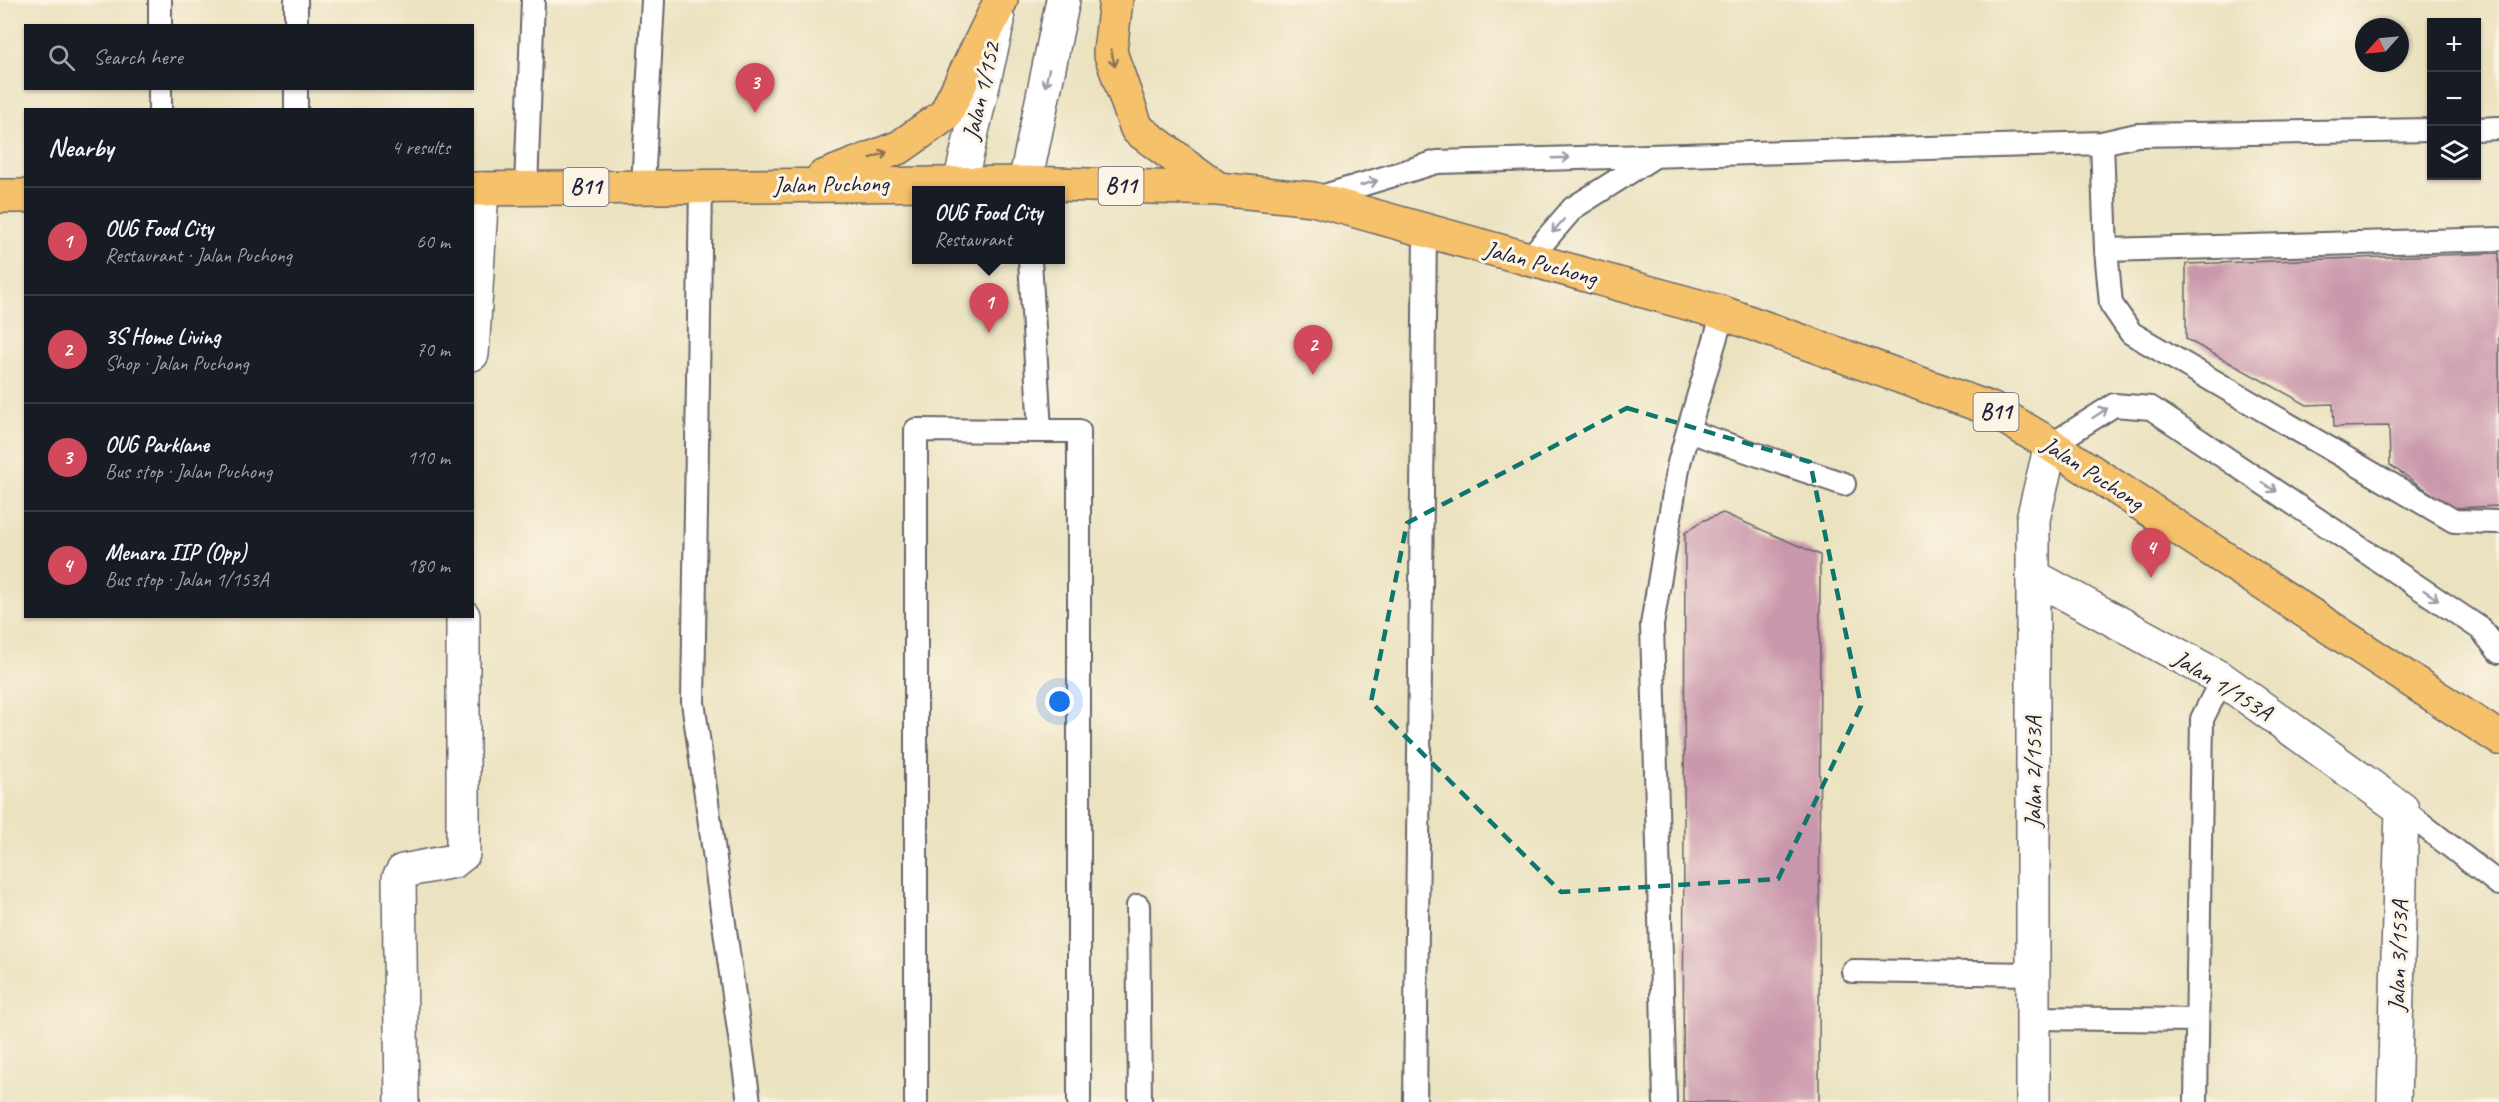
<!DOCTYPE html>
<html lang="en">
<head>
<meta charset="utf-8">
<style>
  body { margin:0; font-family:Caveat,sans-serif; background:#20242c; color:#f1f3f6 }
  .controls { position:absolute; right:18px; top:18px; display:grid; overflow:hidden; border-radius:0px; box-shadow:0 2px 4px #0004 }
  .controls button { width:54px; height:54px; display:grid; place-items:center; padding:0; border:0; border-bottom:2px solid #363941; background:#171b24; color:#f1f3f6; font:30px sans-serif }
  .compass { position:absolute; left:2355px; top:18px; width:54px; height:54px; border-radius:50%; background:#171b24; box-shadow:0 2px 4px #0004; rotate:243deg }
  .you { position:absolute; left:1060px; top:702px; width:21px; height:21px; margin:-15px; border:4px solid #fff; border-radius:50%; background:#1a73e8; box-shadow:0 0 0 9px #1a73e833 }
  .badge { display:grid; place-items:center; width:39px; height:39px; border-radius:50%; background:#d1495b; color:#fff; font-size:20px; font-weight:700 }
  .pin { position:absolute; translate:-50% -50px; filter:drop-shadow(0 2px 3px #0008) }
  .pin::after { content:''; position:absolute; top:32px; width:21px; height:18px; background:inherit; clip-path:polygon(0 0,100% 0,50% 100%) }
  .popup { position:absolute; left:912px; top:186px; width:153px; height:78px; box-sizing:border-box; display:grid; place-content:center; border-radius:0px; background:#171b24; filter:drop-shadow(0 2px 4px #0005); font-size:20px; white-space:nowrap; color:#9ea1a6 }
  .popup b { font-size:22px; color:#f1f3f6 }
  .popup::after { content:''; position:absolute; left:50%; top:100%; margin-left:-12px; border:12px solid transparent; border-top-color:#171b24 }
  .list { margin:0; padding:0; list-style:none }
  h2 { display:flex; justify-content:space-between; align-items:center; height:78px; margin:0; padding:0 24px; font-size:26px }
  h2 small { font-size:20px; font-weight:400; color:#9ea1a6 }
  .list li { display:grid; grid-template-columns:39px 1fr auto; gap:18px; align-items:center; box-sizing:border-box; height:108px; padding:0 24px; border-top:2px solid #363941 }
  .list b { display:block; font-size:22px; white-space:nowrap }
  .list p { margin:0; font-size:20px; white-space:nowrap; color:#9ea1a6 }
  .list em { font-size:20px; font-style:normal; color:#9ea1a6 }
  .icon { flex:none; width:33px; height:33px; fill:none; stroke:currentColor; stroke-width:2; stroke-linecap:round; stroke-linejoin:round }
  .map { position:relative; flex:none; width:2499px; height:1102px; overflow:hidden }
  .search { position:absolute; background:#171b24; box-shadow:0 2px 4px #0004; left:24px; top:24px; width:450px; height:66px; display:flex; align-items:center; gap:15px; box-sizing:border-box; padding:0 21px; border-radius:0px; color:#9ea1a6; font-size:22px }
  .panel { position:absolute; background:#171b24; box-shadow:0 2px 4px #0004; left:24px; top:108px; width:450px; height:510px; border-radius:0px }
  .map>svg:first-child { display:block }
  .building { fill:#ca98ac }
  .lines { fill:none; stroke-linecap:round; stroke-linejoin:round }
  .service-casing { stroke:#68656a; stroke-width:26 }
  .minor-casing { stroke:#68656a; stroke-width:36 }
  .tertiary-casing { stroke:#68656a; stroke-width:36 }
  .primary-casing { stroke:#68656a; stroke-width:36 }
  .service { stroke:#fff; stroke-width:22 }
  .minor { stroke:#fff; stroke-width:33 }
  .tertiary { stroke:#fff; stroke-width:33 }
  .primary { stroke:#f5c16b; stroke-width:33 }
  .oneway { stroke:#8c7253 }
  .oneway2 { stroke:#9c9ca7 }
  .marked { fill:none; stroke:#0f766e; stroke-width:4.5; stroke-dasharray:12 8; stroke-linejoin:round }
  .labels { text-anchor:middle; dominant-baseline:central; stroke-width:6; stroke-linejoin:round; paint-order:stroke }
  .shield { fill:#fcf5e5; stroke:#63616e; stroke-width:1.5 }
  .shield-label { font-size:22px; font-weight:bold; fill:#22223b }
  .street-label { font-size:24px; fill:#22223b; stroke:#fcf5e5 }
</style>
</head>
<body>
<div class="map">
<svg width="2499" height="1102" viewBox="0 0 2499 1102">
  <rect width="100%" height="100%" fill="#fcf5e5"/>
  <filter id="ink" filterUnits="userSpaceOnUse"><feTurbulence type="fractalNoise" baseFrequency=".0167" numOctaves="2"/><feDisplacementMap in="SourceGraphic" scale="12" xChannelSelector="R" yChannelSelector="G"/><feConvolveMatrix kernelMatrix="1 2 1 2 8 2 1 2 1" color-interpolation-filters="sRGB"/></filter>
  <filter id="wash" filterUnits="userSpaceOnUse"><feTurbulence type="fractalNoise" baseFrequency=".008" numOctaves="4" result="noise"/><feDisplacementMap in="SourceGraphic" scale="24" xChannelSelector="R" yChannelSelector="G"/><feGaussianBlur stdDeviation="1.35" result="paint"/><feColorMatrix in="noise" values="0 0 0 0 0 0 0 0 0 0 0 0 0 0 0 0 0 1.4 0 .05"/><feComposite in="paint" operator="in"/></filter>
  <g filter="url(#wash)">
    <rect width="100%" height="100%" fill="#ebe2c0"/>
    <g id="blocks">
      <path class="building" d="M2499,253V506L2453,508L2390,465L2389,426L2334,427L2333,404L2307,405L2186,339V264Z
        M1723,513L1820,555L1819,1102H1683L1685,533L1702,521Z"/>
    </g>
  </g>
  <g filter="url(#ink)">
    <use href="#blocks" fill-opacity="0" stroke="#68656a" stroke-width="1.5"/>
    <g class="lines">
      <g class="service-casing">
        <path id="service" d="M160,0V26
          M296,0V26
          M160,88V110
          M296,88V110
          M2476,129L2499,128
          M2102,143L2106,250L2111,304L2131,333L2454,521L2499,522
          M643,186L653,0
          M701,186L693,702L749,1102
          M526,188L533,0
          M1314,199L1437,162L2102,143L2137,135L2432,130
          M2106,250L2499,239
          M1528,260L1573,208L1655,156
          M1723,313L1688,431L1844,484
          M1040,431H1079V1102
          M2051,445L2114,405L2151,408L2481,629L2499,652
          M2402,809L2499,884
          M1138,906L1140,1102
          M1853,971L2033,974
          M2033,1018L2197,1020
          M916,1102V430L1040,431L1030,260
          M1415,1102L1425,232
          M1665,1102L1652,625L1679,463L1688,431
          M2196,1102L2202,719L2222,679"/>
      </g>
      <g class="minor-casing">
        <path id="minor" d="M472,354L482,189
          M2033,576L2222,679L2402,809L2394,1102
          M402,1102L399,878L403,871L454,861L463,854V616
          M2033,1102V519L2051,445"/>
      </g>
      <g class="tertiary-casing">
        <path id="tertiary" d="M960,183L998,21
          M1025,183L1063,0"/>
      </g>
      <g class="primary-casing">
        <path id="primary" d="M1116,0L1110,52L1137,129L1218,189
          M823,177L900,147L945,115L1001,0
          M472,189L1025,183L1218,189L1313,199L1723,313L1991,409L2051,445L2499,738
          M0,196H26"/>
      </g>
      <use href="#service" class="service"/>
      <use href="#minor" class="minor"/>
      <use href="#tertiary" class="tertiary"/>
      <use href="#primary" class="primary"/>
    </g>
    <defs><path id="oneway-shaft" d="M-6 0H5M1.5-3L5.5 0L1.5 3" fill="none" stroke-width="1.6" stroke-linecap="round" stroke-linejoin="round" transform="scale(1.5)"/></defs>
    <g class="oneway">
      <use href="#oneway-shaft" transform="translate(1113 58) rotate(76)"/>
      <use href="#oneway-shaft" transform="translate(879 155) rotate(-21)"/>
    </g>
    <g class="oneway2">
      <use href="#oneway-shaft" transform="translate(1047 78) rotate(102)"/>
      <use href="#oneway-shaft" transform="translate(1561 158) rotate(-2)"/>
      <use href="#oneway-shaft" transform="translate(1369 183) rotate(-16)"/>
      <use href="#oneway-shaft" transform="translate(1558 226) rotate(131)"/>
      <use href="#oneway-shaft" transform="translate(2100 413) rotate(-33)"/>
      <use href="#oneway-shaft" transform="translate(2269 487) rotate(34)"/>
      <use href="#oneway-shaft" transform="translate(2431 595) rotate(34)"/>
    </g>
  </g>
  <path class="marked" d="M1627,408L1810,462L1861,706L1778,879L1561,892L1371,702L1407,523Z"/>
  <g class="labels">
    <g class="shield">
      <rect x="1098.5" y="167" width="45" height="38" rx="4.5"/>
      <rect x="563.5" y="168" width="45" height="38" rx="4.5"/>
      <rect x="1973.5" y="393" width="45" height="38" rx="4.5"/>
    </g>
    <g class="shield-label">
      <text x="1121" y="186">B11</text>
      <text x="586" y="187">B11</text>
      <text x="1996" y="412">B11</text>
    </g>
    <g class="street-label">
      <text transform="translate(981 91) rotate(-77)">Jalan 1/152</text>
      <text transform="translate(831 184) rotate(-1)">Jalan Puchong</text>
      <text transform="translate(1541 263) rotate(15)">Jalan Puchong</text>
      <text transform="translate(2093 473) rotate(33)">Jalan Puchong</text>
      <text transform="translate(2223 685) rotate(32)">Jalan 1/153A</text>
      <text transform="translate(2033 772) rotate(-90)">Jalan 2/153A</text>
      <text transform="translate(2398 956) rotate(-88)">Jalan 3/153A</text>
    </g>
  </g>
</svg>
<div class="controls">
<button>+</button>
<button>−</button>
<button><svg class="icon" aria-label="layers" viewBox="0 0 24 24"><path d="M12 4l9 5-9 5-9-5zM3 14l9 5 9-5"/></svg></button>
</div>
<svg class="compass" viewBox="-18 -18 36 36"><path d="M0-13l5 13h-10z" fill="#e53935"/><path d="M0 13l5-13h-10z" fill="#9ea1a6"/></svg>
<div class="you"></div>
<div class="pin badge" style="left:989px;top:333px">1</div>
<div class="popup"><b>OUG Food City</b>Restaurant</div>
<div class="pin badge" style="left:1313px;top:375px">2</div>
<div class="pin badge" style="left:755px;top:113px">3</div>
<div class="pin badge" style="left:2151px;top:578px">4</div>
<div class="search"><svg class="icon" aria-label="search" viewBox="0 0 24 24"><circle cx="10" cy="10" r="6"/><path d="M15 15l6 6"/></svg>Search here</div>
<section class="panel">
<h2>Nearby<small>4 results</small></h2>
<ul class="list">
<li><span class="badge">1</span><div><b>OUG Food City</b><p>Restaurant · Jalan Puchong</p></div><em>60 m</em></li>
<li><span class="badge">2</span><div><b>3S Home Living</b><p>Shop · Jalan Puchong</p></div><em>70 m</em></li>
<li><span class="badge">3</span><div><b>OUG Parklane</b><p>Bus stop · Jalan Puchong</p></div><em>110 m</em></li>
<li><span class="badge">4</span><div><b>Menara IIP (Opp)</b><p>Bus stop · Jalan 1/153A</p></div><em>180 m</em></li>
</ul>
</section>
</div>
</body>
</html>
